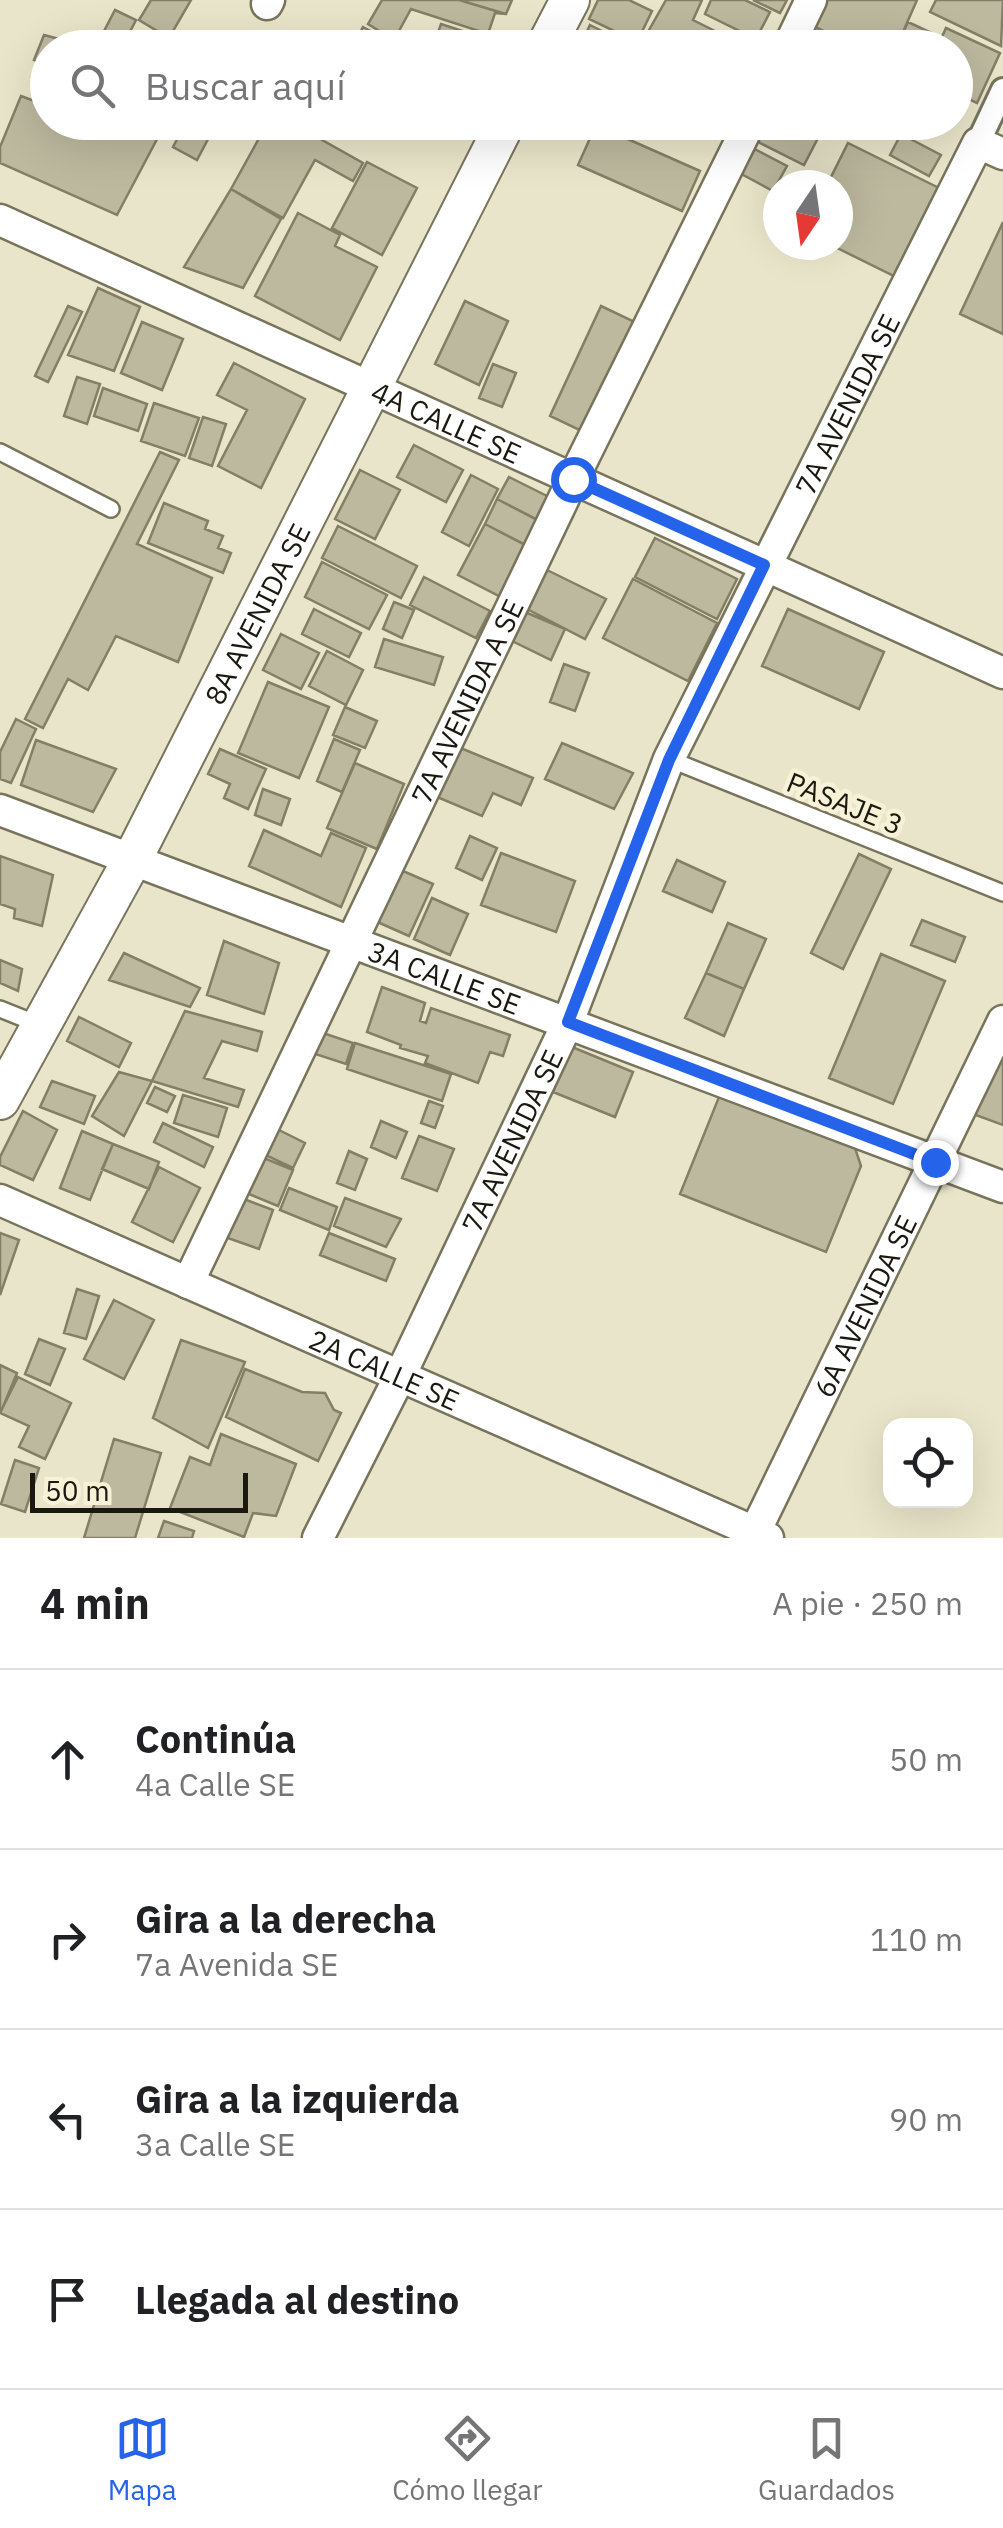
<!DOCTYPE html>
<html lang="es">
<head>
<meta charset="utf-8">
<style>
  body { margin:0; font-family:"IBM Plex Sans",sans-serif; background:#f2f2f2; color:#202124 }
  .controls { position:absolute; right:30px; bottom:30px; display:grid; overflow:hidden; border-radius:20px; box-shadow:0 10px 40px #0002 }
  .controls button { width:90px; height:90px; display:grid; place-items:center; padding:0; border:0; border-bottom:2px solid #e0e0e0; background:#fff; color:#202124; font:50px sans-serif }
  .compass { position:absolute; left:763px; top:170px; width:90px; height:90px; border-radius:50%; background:#fff; box-shadow:0 10px 40px #0002; rotate:193deg }
  .scale { position:absolute; left:30px; bottom:25px; width:218px; box-sizing:border-box; padding-left:10px; border:5px solid #1a180f; border-top:0; font-size:28px; line-height:35px; white-space:nowrap; color:#1a180f; -webkit-text-stroke:8px #f7f2d7; paint-order:stroke }
  .stop { position:absolute; width:30px; height:30px; margin:-22px; border:8px solid #2563eb; border-radius:50%; background:#fff }
  .stop.end { background:#2563eb; border-color:#fff; box-shadow:0 2px 10px #0008 }
  .list { margin:0; padding:0; list-style:none }
  h2 { display:flex; justify-content:space-between; align-items:center; height:130px; margin:0; padding:0 40px; font-size:42px }
  h2 small { font-size:32px; font-weight:400; color:#757577 }
  .list li { display:grid; grid-template-columns:65px 1fr auto; gap:30px; align-items:center; box-sizing:border-box; height:180px; padding:0 40px; border-top:2px solid #e0e0e0 }
  .list b { display:block; font-size:38px; white-space:nowrap }
  .list p { margin:0; font-size:32px; white-space:nowrap; color:#757577 }
  .list em { font-size:32px; font-style:normal; color:#757577 }
  .icon { flex:none; width:55px; height:55px; fill:none; stroke:currentColor; stroke-width:2; stroke-linecap:round; stroke-linejoin:round }
  .map { position:relative; flex:none; width:1003px; height:1538px; overflow:hidden }
  .search { position:absolute; background:#fff; box-shadow:0 10px 40px #0002; left:30px; right:30px; top:30px; height:110px; display:flex; align-items:center; gap:25px; box-sizing:border-box; padding:0 35px; border-radius:55px; color:#757577; font-size:38px }
  .sheet { height:850px; background:#fff }
  nav { display:flex; justify-content:space-around; align-items:center; box-sizing:border-box; height:140px; border-top:2px solid #e0e0e0; background:#fff; font-size:28px; color:#757577 }
  nav a { display:grid; justify-items:center; gap:5px }
  nav .on { color:#2563eb }
  .map>svg:first-child { display:block }
  .building { fill:#bdb99f; stroke:#837f67; stroke-width:2.5 }
  .lines { fill:none; stroke-linecap:round; stroke-linejoin:round }
  .service-casing { stroke:#78745c; stroke-width:20 }
  .pedestrian-casing { stroke:#78745c; stroke-width:28 }
  .minor-casing { stroke:#78745c; stroke-width:35 }
  .tertiary-casing { stroke:#78745c; stroke-width:42 }
  .service { stroke:#fff; stroke-width:15 }
  .pedestrian { stroke:#fff; stroke-width:22 }
  .minor { stroke:#fff; stroke-width:30 }
  .tertiary { stroke:#fff; stroke-width:38 }
  .route { stroke:#2563eb; stroke-width:12 }
  .labels { text-anchor:middle; dominant-baseline:central; stroke-width:9; stroke-linejoin:round; paint-order:stroke }
  .street-label { font-size:28px; fill:#1a180f; stroke:#f7f2d7 }
</style>
</head>
<body>
<div class="map">
<svg width="1003" height="1538" viewBox="0 0 1003 1538">
  <rect width="100%" height="100%" fill="#e9e5ca"/>
  <path class="building" d="M151,0H191L169,38L139,20Z
    M382,0H459L506,14L495,13L488,34L411,9L394,40L368,24Z
    M459,0H512L506,14Z
    M598,0H629L652,11L637,42L589,19Z
    M666,0H702L693,20L749,48L640,46Z
    M711,0H745L770,12L756,39L705,14Z
    M753,0H787L780,13Z
    M825,0H917L896,48H859L813,26Z
    M936,0H1003L1001,46L930,12Z
    M115,10L136,20L123,45L102,35Z
    M908,22L940,37L936,48H896Z
    M441,24L484,38L481,48H454L435,41Z
    M590,25L636,48H579Z
    M813,26L859,48H802Z
    M363,27L395,44L393,48H352Z
    M946,28L1000,53L977,103L956,93V48H937Z
    M44,35L93,48H48V65L34,60Z
    M21,96L48,106V122H166L117,215L0,163V147Z
    M186,122H217L197,160L173,147Z
    M268,122H290L363,163L353,181L315,160L283,218L231,189Z
    M606,122H638L632,135Z
    M767,122H791L819,136L804,165L758,142Z
    M596,125L700,171L682,211L578,165Z
    M901,134L941,155L929,176L890,155Z
    M848,143L939,188L894,276L831,245H838V185H827Z
    M745,144L787,166L773,191L732,169Z
    M367,162L417,188L382,255L332,228Z
    M799,173L823,185H793Z
    M231,189L281,219L243,288L184,267Z
    M298,213L340,235L335,246L377,267L340,340L255,296Z
    M1003,222V334L960,314Z
    M98,288L140,307L114,371L68,355Z
    M465,301L508,321L479,385L435,364Z
    M68,306L82,312L48,382L35,376Z
    M601,306L639,324L588,434L550,416Z
    M142,322L183,339L162,390L121,373Z
    M234,363L305,399L261,488L218,466L247,410L217,395Z
    M493,364L516,373L502,407L479,398Z
    M77,377L100,384L87,424L64,416Z
    M103,388L147,404L138,431L94,416Z
    M154,403L199,418L185,456L141,441Z
    M203,417L226,424L212,466L189,458Z
    M414,445L463,470L446,502L397,477Z
    M160,452L179,460L137,544L212,578L178,662L116,636L88,690L68,679L43,728L25,719Z
    M360,470L400,490L375,539L335,519Z
    M471,475L498,489L469,546L442,532Z
    M509,477L549,497L538,520L497,499Z
    M497,499L539,521L526,545L485,524Z
    M164,503L208,521L205,529L223,536L218,548L231,553L223,573L148,543Z
    M485,524L525,545L499,596L458,575Z
    M338,526L417,566L401,598L322,558Z
    M655,538L737,579L717,619L635,577Z
    M322,562L387,595L369,629L305,597Z
    M547,570L606,599L585,639L527,609Z
    M424,577L490,611L476,638L410,605Z
    M633,579L717,623L688,681L603,638Z
    M394,602L414,610L402,638L383,629Z
    M314,609L361,633L349,657L302,634Z
    M788,609L884,652L859,709L762,666Z
    M525,612L565,629L551,660L512,641Z
    M281,634L319,653L301,689L263,670Z
    M384,639L443,657L434,685L375,667Z
    M327,651L363,670L346,705L309,686Z
    M564,664L589,673L575,711L550,702Z
    M268,682L329,707L299,778L238,753Z
    M345,707L377,721L365,748L333,735Z
    M16,719L36,729L11,783L0,779V752Z
    M334,739L360,750L342,792L317,781Z
    M36,740L116,769L93,812L21,785Z
    M562,743L633,773L614,809L545,779Z
    M451,744L533,778L521,805L493,793L482,816L430,794Z
    M220,749L266,769L248,809L224,798L230,784L208,774Z
    M355,763L404,784L377,849L327,828Z
    M263,789L290,799L281,825L255,815Z
    M264,830L321,856L331,833L366,848L341,907L249,866Z
    M470,836L497,848L482,880L456,868Z
    M501,853L575,881L556,932L481,905Z
    M859,854L891,869L843,969L811,953Z
    M0,856L53,875L42,926L14,918L15,909L0,904Z
    M677,860L725,882L712,912L663,891Z
    M396,868L433,884L409,936L373,920Z
    M432,898L468,914L450,955L414,939Z
    M922,920L965,937L955,962L911,945Z
    M728,923L766,939L744,989L706,973Z
    M224,941L279,963L264,1014L207,995Z
    M124,953L200,988L190,1007L109,980Z
    M881,954L945,981L893,1104L829,1078Z
    M0,960L22,969L18,991L0,983Z
    M706,973L744,989L724,1036L685,1018Z
    M382,987L425,1003L420,1021L426,1023L431,1008L510,1035L503,1056L490,1052L478,1083L425,1063L428,1056L400,1048L401,1045L367,1032Z
    M185,1011L262,1032L257,1051L222,1041L204,1078L244,1090L238,1107L152,1081Z
    M79,1017L131,1043L119,1067L67,1041Z
    M314,1030L353,1043L346,1064L306,1051Z
    M1003,1036V1125L973,1114Z
    M355,1043L451,1074L442,1101L347,1069Z
    M572,1047L633,1072L615,1117L553,1092Z
    M119,1072L152,1081L124,1136L92,1116Z
    M52,1081L95,1096L84,1124L40,1107Z
    M155,1087L175,1096L167,1112L147,1103Z
    M721,1092L854,1145L861,1166L826,1252L680,1194Z
    M183,1095L227,1108L218,1137L174,1123Z
    M429,1101L443,1106L435,1128L421,1123Z
    M23,1111L57,1130L33,1180L0,1165V1157Z
    M381,1121L407,1132L396,1158L371,1147Z
    M163,1123L213,1147L204,1167L154,1142Z
    M273,1127L305,1143L293,1168L261,1153Z
    M82,1131L113,1144L90,1200L60,1188Z
    M419,1136L454,1149L437,1191L402,1178Z
    M113,1144L159,1162L149,1189L102,1169Z
    M349,1151L367,1159L355,1190L337,1183Z
    M254,1154L293,1170L278,1206L239,1190Z
    M159,1167L200,1188L173,1242L132,1222Z
    M289,1188L337,1207L329,1230L280,1210Z
    M236,1196L273,1210L259,1249L222,1236Z
    M345,1198L401,1219L386,1247L334,1226Z
    M0,1233L19,1240L0,1295Z
    M329,1233L395,1259L386,1281L320,1255Z
    M77,1289L99,1296L86,1339L64,1333Z
    M114,1300L154,1320L124,1379L84,1359Z
    M39,1339L65,1349L50,1385L25,1374Z
    M181,1340L245,1362L208,1448L153,1418Z
    M0,1365L17,1373L0,1414Z
    M245,1369L302,1392L325,1393L334,1410L341,1413L318,1461L226,1417Z
    M18,1377L71,1403L45,1459L19,1447L29,1426L0,1413Z
    M221,1434L296,1464L276,1516L253,1513L244,1537L170,1508L190,1457L210,1465Z
    M114,1439L161,1453L135,1538H84Z
    M15,1460L39,1468L25,1512L1,1504Z
    M164,1521L194,1531L192,1538H158Z"/>
  <g class="lines">
    <g class="service-casing">
      <path id="service" d="M0,452L111,509
        M669,759L1003,893
        M0,1009L40,1025"/>
    </g>
    <g class="pedestrian-casing">
      <path id="pedestrian" d="M978,143L1003,90"/>
    </g>
    <g class="minor-casing">
      <g id="minor">
        <path d="M267,4L269,0"/>
        <path d="M788,48L811,0"/>
        <path id="s1" d="M0,220L1003,673"/>
        <path id="s2" d="M0,810L1003,1187"/>
        <path id="s3" d="M0,1200L768,1538"/>
        <path id="s4" d="M188,1283L573,479L750,122"/>
        <path id="s5" d="M318,1538L400,1376L568,1022L669,759L978,143L1003,154"/>
        <path id="s6" d="M752,1538L1003,1021"/>
      </g>
    </g>
    <g class="tertiary-casing">
      <g id="tertiary">
        <path d="M545,48L570,0"/>
        <path id="s7" d="M0,1100L132,860L506,122"/>
      </g>
    </g>
    <use href="#service" class="service"/>
    <use href="#pedestrian" class="pedestrian"/>
    <use href="#minor" class="minor"/>
    <use href="#tertiary" class="tertiary"/>
  </g>
  <g class="lines">
    <path class="route" d="M573,479L764,565L669,760L568,1022L935,1162"/>
  </g>
  <g class="labels">
    <g class="street-label">
      <text stroke="none"><textPath href="#s5" startOffset="1252">7A AVENIDA SE</textPath></text>
      <text stroke="none"><textPath href="#s1" startOffset="490">4A CALLE SE</textPath></text>
      <text stroke="none"><textPath href="#s7" startOffset="550">8A AVENIDA SE</textPath></text>
      <text stroke="none"><textPath href="#s4" startOffset="645">7A AVENIDA A SE</textPath></text>
      <text transform="translate(845 803) rotate(22)">PASAJE 3</text>
      <text stroke="none"><textPath href="#s2" startOffset="475">3A CALLE SE</textPath></text>
      <text stroke="none"><textPath href="#s5" startOffset="442">7A AVENIDA SE</textPath></text>
      <text stroke="none"><textPath href="#s6" startOffset="258">6A AVENIDA SE</textPath></text>
      <text stroke="none"><textPath href="#s3" startOffset="420">2A CALLE SE</textPath></text>
    </g>
  </g>
</svg>
<div class="controls">
<button><svg class="icon" aria-label="locate" viewBox="0 0 24 24"><circle cx="12" cy="12" r="6"/><path d="M12 2v4M12 18v4M2 12h4M18 12h4"/></svg></button>
</div>
<svg class="compass" viewBox="-18 -18 36 36"><path d="M0-13l5 13h-10z" fill="#e53935"/><path d="M0 13l5-13h-10z" fill="#757577"/></svg>
<div class="scale">50 m</div>
<div class="stop" style="left:573px;top:479px"></div>
<div class="stop end" style="left:935px;top:1162px"></div>
<div class="search"><svg class="icon" aria-label="search" viewBox="0 0 24 24"><circle cx="10" cy="10" r="6"/><path d="M15 15l6 6"/></svg>Buscar aquí</div>
</div>
<section class="sheet">
<h2>4 min<small>A pie · 250 m</small></h2>
<ul class="list">
<li><svg class="icon" aria-label="ahead" viewBox="0 0 24 24"><path d="M12 20V5M6 11l6-6 6 6"/></svg><div><b>Continúa</b><p>4a Calle SE</p></div><em>50 m</em></li>
<li><svg class="icon" aria-label="right" viewBox="0 0 24 24"><path d="M7 20v-9h11M14 6l5 5-5 5"/></svg><div><b>Gira a la derecha</b><p>7a Avenida SE</p></div><em>110 m</em></li>
<li><svg class="icon" aria-label="left" viewBox="0 0 24 24"><path d="M17 20v-9H6M10 6l-5 5 5 5"/></svg><div><b>Gira a la izquierda</b><p>3a Calle SE</p></div><em>90 m</em></li>
<li><svg class="icon" aria-label="arrive" viewBox="0 0 24 24"><path d="M6 21V4h12l-3 4 3 4H6"/></svg><div><b>Llegada al destino</b></div></li>
</ul>
</section>
<nav>
<a class="on"><svg class="icon" aria-label="map" viewBox="0 0 24 24"><path d="M3 6l6-2 6 2 6-2v14l-6 2-6-2-6 2zM9 4v14M15 6v14"/></svg>Mapa</a>
<a><svg class="icon" aria-label="directions" viewBox="0 0 24 24"><path d="M12 3l9 9-9 9-9-9zM9 14v-3h6M13 9l2 2-2 2"/></svg>Cómo llegar</a>
<a><svg class="icon" aria-label="saved" viewBox="0 0 24 24"><path d="M7 4h10v16l-5-4-5 4z"/></svg>Guardados</a>
</nav>
</body>
</html>
